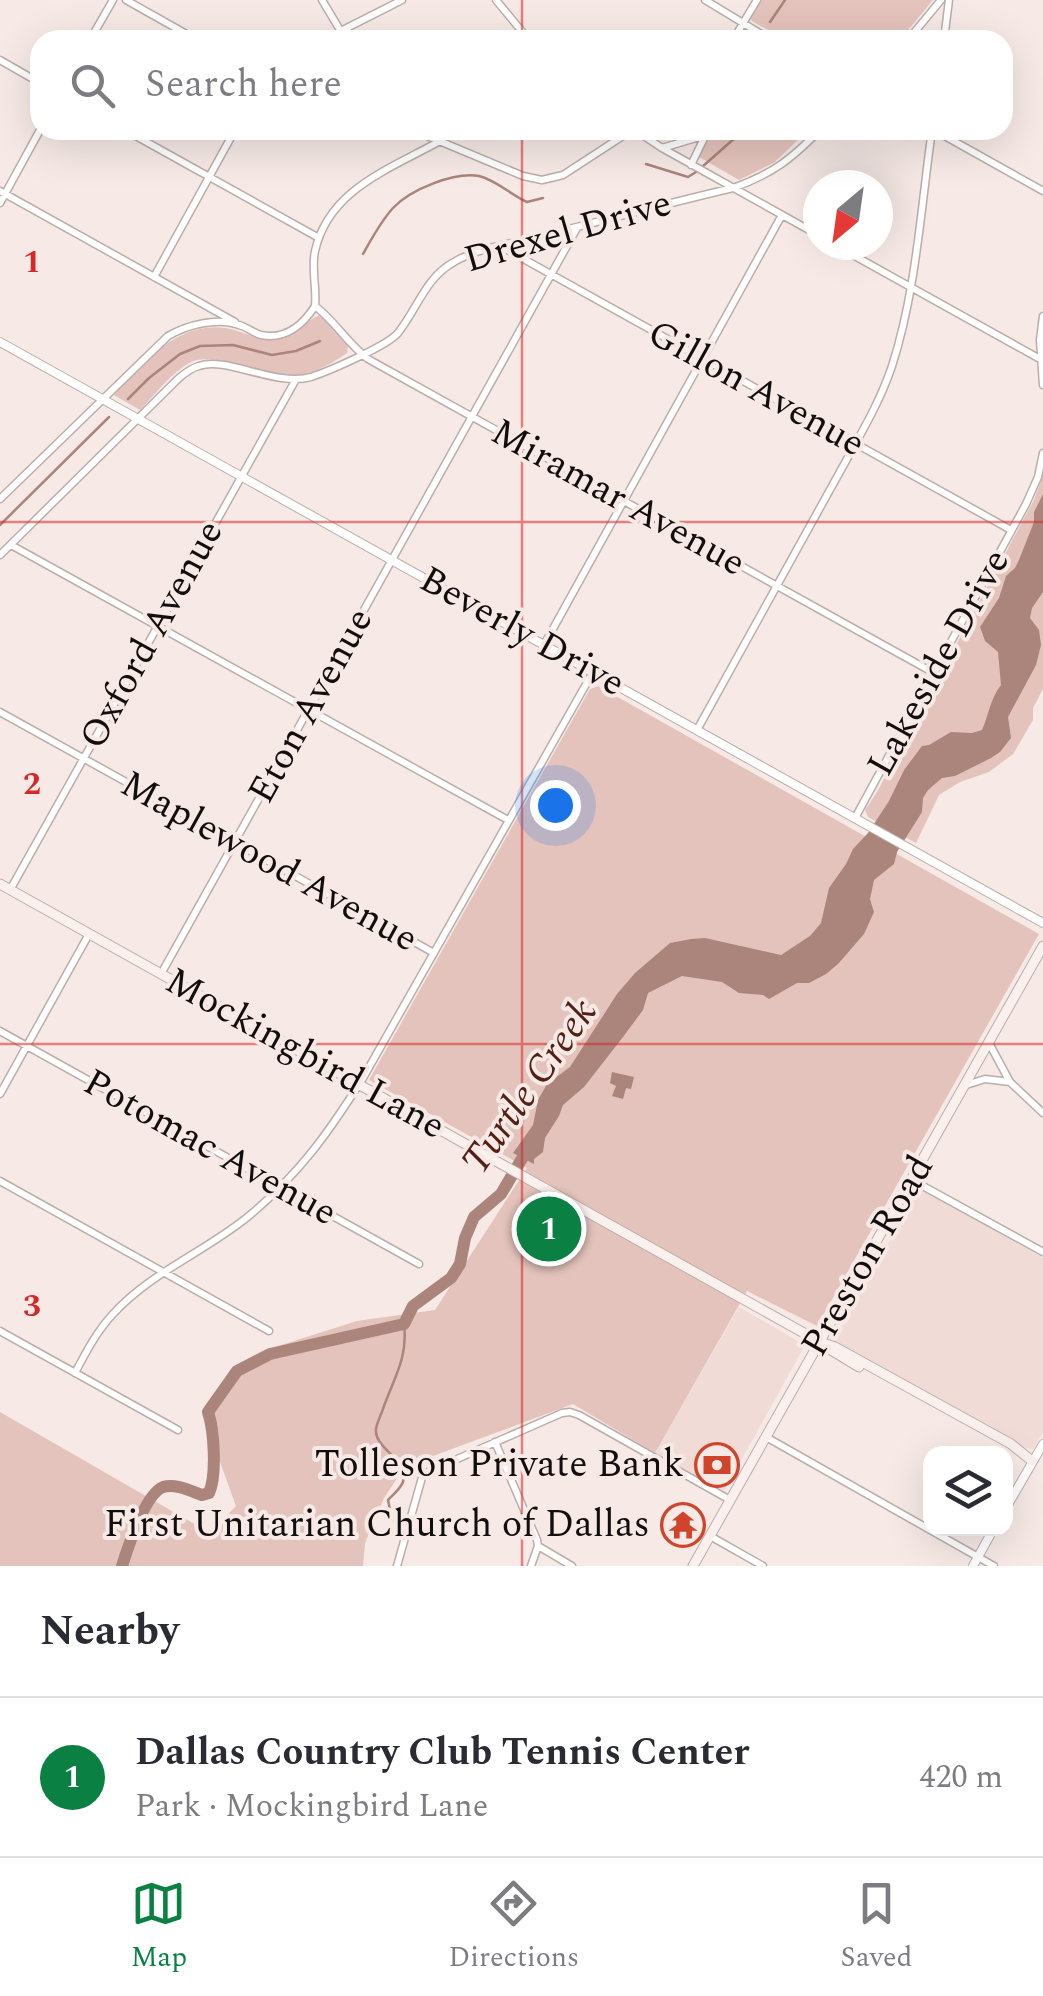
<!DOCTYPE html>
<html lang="en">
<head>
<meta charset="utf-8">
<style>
  body { margin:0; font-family:Spectral,serif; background:#f2f2f3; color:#2b2b33 }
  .controls { position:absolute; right:30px; bottom:30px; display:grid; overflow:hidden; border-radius:20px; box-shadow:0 10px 40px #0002 }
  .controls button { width:90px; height:90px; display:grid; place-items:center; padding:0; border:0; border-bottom:2px solid #e1e1e2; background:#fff; color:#2b2b33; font:50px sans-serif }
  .compass { position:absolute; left:803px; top:170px; width:90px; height:90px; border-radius:50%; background:#fff; box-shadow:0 10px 40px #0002; rotate:209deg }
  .you { position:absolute; left:555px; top:805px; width:35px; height:35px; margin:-25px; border:8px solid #fff; border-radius:50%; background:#1a73e8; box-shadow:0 0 0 15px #1a73e833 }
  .badge { display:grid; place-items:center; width:65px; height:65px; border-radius:50%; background:#0b8043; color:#fff; font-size:32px; font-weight:700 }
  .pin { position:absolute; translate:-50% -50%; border:5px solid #fff; box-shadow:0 2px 10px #0006 }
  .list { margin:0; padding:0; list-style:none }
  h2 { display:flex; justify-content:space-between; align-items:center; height:130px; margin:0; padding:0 40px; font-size:42px }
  h2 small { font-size:32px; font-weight:400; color:#7c7c81 }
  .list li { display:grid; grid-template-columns:65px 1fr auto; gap:30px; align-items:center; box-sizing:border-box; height:160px; padding:0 40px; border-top:2px solid #e1e1e2 }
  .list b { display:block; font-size:38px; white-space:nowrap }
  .list p { margin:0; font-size:32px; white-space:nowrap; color:#7c7c81 }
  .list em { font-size:32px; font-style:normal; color:#7c7c81 }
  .icon { flex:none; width:55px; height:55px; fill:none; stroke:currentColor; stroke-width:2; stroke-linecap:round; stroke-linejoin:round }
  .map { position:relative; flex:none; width:1043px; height:1566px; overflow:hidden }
  .search { position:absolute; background:#fff; box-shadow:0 10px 40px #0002; left:30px; right:30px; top:30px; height:110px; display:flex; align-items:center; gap:25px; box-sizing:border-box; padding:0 35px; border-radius:30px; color:#7c7c81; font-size:38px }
  .sheet { height:290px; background:#fff }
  nav { display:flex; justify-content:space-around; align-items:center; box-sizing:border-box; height:140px; border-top:2px solid #e1e1e2; background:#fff; font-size:28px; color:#7c7c81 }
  nav a { display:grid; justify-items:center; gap:5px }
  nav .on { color:#0b8043 }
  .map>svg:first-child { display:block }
  .built { fill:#f0dbd6 }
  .green { fill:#e4c3bc }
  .water { fill:#ab847b }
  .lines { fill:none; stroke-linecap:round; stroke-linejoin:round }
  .stream { stroke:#ab847b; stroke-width:2.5 }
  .river { stroke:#ab847b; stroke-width:12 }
  .minor-casing { stroke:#baaeab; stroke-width:9 }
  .tertiary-casing { stroke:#baaeab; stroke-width:10 }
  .secondary-casing { stroke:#baaeab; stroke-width:11 }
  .minor { stroke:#fff; stroke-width:6 }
  .tertiary { stroke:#fff; stroke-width:8 }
  .secondary { stroke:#faf0ee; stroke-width:9 }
  .grid { fill:none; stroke:#d62828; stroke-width:2.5; stroke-opacity:0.55 }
  .labels { text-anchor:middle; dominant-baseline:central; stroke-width:8; stroke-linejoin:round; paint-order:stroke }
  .street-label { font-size:38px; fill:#120e0d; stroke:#f6e9e6 }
  .poi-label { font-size:38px; fill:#120e0d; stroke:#f6e9e6; text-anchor:end }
  .water-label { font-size:40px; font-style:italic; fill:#542016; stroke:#f6e9e6 }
  .grid-label { font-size:32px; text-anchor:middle; font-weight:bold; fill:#d62828; stroke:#f6e9e6; stroke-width:8; stroke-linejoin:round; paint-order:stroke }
</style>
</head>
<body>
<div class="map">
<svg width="1043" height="1566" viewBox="0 0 1043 1566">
  <rect width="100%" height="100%" fill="#f6e9e6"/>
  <path class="built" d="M919,1188L1043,1258V1432L1033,1449L1022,1447L834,1341Z
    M739,1307L805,1345L724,1491L655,1453Z"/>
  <path class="green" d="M761,0H933L900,40H786L752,21L750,17Z
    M711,130H808L775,162L739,180L694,154Z
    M319,315L336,330L348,346L347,353C334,362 314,374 298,375C271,377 211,351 191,362C172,372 155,394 140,410L114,395C140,363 179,321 225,328C243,330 258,343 278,339C295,336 304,322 319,315Z
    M1043,475V689L1033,708V720L1013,754L989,772L960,782L939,795L916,843L868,817L865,810L877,792L1034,500Z
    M598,686L1039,934L817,1326L747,1291L655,1453L573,1404L425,1459L402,1471L384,1498L365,1543L363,1566H0V1412L210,1533L236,1506L203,1415L235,1370L272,1348L357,1321L435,1310L527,1168L369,1080L590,689Z"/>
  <path class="water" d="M1043,494V592L1032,608L1030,618L1039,630L1041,645L1036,665L1008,717L1011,738L1000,752L991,758L955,776L942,778L928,790L923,798L922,812L897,852L894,864L874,880L870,899L874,912L864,934L838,964L826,974L809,983H797L769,999L763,995L739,993L722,982L682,976L648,993L643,1010L623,1037L584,1087L563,1105L559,1116L545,1138L543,1152L534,1159V1164L513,1153L533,1125L538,1100L547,1084L570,1067L617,994L635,973L670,943L691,939L705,938L781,955L810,936L821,923L829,888L846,864L853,849L868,833L889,801L904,770L922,746L929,745L951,732L972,733L982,730C989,714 990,699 1001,685L998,652L985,641L980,627L999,598L1006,576L1015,568L1019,560L1034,522V512Z
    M612,1072L634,1077L631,1089L626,1088L623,1099L612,1096L616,1086L610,1083Z"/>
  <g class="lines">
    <path class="stream" d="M770,22L785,0
      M646,164L688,177L696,172
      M702,167L736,137L754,130
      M363,254C372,238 381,221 393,208C411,189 454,172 479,176C496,180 511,195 527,202L543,198
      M128,399L149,378L180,354L200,346L233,345L272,355L296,351L320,341
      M0,525L109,417
      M392,1520L388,1500C393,1495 401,1488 403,1482C408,1458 374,1449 376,1429C377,1422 382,1413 384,1406C395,1376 408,1357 404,1324"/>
    <path class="river" d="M122,1566C128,1547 145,1494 163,1487C175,1483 191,1491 202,1495L209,1493C217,1475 214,1430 208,1412L237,1371L270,1354L404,1324L413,1306L451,1278L460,1264L465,1238L474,1217L501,1194L530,1145"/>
    <g class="minor-casing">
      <path id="minor" d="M126,0L197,40
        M322,0L346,40
        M496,0L529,40
        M705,0L771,40
        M90,40L113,0
        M323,40L402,0
        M733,40L757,0
        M908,40L941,0
        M944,40L949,0
        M0,60L40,83
        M125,130L319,238
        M413,130L523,176L542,180L563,175L632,130
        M635,130L662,148L818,235
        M934,130L1043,191
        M662,148L706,135
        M691,165L708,130
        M0,191L235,322
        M0,203L40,130
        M835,245L1040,359
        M502,247L1011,530
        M154,277L235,130
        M315,306C335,321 348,344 368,359L934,673
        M1043,316L1040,340L1043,385
        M0,499L168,336C187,325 217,317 239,325C247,327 253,333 261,335C285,340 303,325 315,306C317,288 311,269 315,251C329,189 390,169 440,141
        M11,545L508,820
        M0,555L179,378C185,373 191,368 199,366C226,356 276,387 311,377C329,371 387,346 398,333C418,308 425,278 454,262C479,247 513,244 541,236C605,220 669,203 733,188C774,173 790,160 820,130
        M544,645L782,215
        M0,712L434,953
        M697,730L852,450C867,423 882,396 892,366C916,292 921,207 932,130
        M855,818L1026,504L1038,477L1043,453
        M10,890L295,381
        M161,974L577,228
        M0,1031L419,1264
        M989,1043L1010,1082L1043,1113
        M966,1085L985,1079L1010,1082
        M0,1094L89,934
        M912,1180L1043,1252
        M0,1181L269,1331
        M0,1331L178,1430
        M75,1373C86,1352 97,1331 113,1314C151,1272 207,1251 250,1215C300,1173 329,1132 363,1078L593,672
        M766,1437L994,1566
        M495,1442L537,1540L538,1546L531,1566
        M710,1536L763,1566
        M538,1546L572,1566
        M397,1566L423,1474L562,1413L570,1412L579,1415L730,1500"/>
    </g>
    <g class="tertiary-casing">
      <path id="tertiary" d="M0,342L1043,923
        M1006,1508L1043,1444
        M973,1566L994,1528"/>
    </g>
    <g class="secondary-casing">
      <path id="secondary" d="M0,884L820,1342L835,1347L1011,1444L1032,1461
        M826,1347L859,1367
        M693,1566L1043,946"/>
    </g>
    <use href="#minor" class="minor"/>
    <use href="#tertiary" class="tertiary"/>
    <use href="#secondary" class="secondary"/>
  </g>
  <path class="grid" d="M522,0V40M522,130V1566M0,522H1043M0,1044H1043"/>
  <defs>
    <g id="bank-ring" transform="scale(2.25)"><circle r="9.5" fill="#f6e9e6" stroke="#d0442b" stroke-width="1.5"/><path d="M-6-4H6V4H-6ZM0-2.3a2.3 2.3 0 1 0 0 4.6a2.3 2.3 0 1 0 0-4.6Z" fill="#d0442b"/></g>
    <g id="temple-ring" transform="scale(2.25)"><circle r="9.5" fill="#f6e9e6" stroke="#d0442b" stroke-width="1.5"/><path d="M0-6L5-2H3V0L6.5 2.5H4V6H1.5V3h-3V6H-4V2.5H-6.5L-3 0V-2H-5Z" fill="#d0442b"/></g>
  </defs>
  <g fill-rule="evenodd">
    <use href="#bank-ring" x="717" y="1465"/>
    <use href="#temple-ring" x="683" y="1525"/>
  </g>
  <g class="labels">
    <g class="street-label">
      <text transform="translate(568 232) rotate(-16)">Drexel Drive</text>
      <text transform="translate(756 389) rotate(29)">Gillon Avenue</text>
      <text transform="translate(618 498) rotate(29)">Miramar Avenue</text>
      <text transform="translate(522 632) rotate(29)">Beverly Drive</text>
      <text transform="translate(152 635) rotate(-61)">Oxford Avenue</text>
      <text transform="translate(939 663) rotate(-61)">Lakeside Drive</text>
      <text transform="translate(311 706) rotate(-61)">Eton Avenue</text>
      <text transform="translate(269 862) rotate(29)">Maplewood Avenue</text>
      <text transform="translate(305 1054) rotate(29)">Mockingbird Lane</text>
      <text transform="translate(210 1148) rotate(29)">Potomac Avenue</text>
      <text transform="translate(868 1256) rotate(-60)">Preston Road</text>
    </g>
    <g class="poi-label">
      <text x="684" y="1465">Tolleson Private Bank</text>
      <text x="650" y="1525">First Unitarian Church of Dallas</text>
    </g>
    <g class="water-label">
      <text transform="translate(530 1087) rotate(-55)">Turtle Creek</text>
    </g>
  </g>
  <g class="grid-label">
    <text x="32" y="272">1</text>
    <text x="32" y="794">2</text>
    <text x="32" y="1316">3</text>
  </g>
</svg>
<div class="controls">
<button><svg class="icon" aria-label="layers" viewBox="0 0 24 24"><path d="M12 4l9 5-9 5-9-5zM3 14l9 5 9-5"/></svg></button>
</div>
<svg class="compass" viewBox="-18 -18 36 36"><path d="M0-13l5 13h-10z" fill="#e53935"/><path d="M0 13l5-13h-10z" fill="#7c7c81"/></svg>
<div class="you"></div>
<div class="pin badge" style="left:549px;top:1229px">1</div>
<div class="search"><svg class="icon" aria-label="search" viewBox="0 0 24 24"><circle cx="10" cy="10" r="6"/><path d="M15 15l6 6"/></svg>Search here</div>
</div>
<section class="sheet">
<h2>Nearby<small></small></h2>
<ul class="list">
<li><span class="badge">1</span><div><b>Dallas Country Club Tennis Center</b><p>Park · Mockingbird Lane</p></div><em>420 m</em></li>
</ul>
</section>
<nav>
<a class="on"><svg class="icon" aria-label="map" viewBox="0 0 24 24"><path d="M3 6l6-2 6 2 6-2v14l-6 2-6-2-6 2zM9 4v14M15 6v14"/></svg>Map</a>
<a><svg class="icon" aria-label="directions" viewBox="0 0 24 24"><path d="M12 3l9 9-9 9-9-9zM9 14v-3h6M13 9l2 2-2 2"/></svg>Directions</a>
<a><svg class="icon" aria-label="saved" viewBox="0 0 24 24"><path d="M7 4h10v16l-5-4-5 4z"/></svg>Saved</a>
</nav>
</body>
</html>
